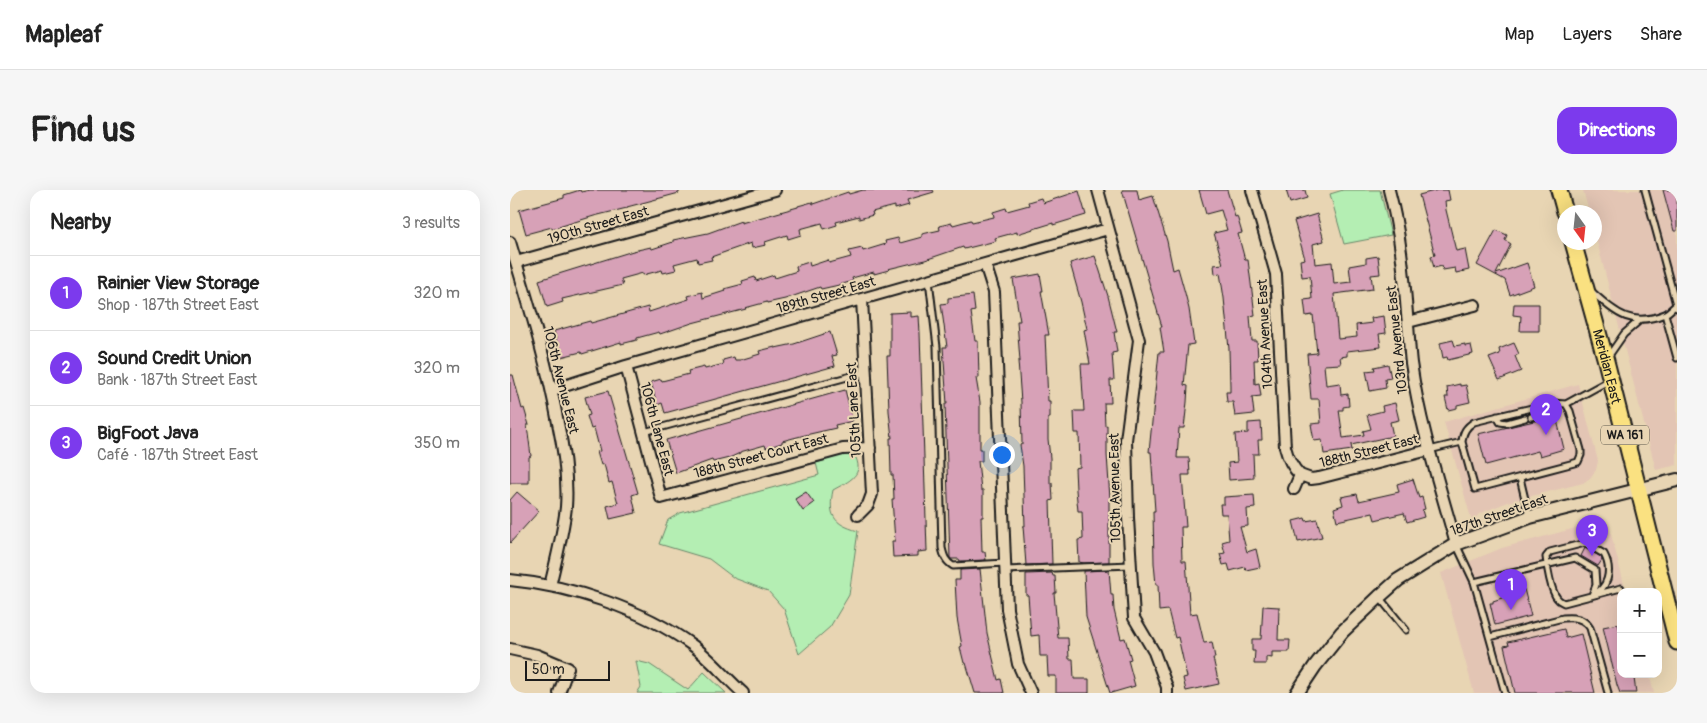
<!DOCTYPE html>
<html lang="en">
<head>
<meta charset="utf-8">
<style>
  body { margin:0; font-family:Pangolin,sans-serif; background:#f6f6f6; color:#222 }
  .controls { position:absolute; right:15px; bottom:15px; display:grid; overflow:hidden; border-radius:10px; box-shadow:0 5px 20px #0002 }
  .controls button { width:45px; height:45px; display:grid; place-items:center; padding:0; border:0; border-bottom:1px solid #e0e0e0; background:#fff; color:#222; font:25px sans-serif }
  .compass { position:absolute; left:1047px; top:15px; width:45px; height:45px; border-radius:50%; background:#fff; box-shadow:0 5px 20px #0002; rotate:165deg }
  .scale { position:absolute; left:15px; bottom:12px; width:85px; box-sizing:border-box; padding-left:5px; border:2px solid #1c1c1c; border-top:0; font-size:14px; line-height:18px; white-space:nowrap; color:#1c1c1c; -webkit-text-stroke:4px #e8d5b3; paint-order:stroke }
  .you { position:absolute; left:491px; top:264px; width:18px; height:18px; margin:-12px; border:4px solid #fff; border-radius:50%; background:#1a73e8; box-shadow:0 0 0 8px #1a73e833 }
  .badge { display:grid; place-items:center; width:32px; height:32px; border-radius:50%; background:#7c3aed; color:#fff; font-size:16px; font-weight:700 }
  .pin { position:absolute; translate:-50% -41px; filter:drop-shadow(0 1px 2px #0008) }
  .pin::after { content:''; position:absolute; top:26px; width:18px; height:15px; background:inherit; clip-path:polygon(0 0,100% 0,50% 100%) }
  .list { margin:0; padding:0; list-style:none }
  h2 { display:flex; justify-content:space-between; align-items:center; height:65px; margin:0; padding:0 20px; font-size:21px }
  h2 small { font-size:16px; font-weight:400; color:#767676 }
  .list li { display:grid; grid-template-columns:32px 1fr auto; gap:15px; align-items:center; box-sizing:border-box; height:75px; padding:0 20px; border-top:1px solid #e0e0e0 }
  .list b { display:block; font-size:19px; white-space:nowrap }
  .list p { margin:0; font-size:16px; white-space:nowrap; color:#767676 }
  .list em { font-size:16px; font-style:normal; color:#767676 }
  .map { position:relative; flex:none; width:1167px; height:503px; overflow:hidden; border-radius:15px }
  header { display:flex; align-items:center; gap:30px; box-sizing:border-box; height:70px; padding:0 25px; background:#fff; border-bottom:1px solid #e0e0e0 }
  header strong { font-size:24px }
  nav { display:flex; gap:28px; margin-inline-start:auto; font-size:18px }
  .intro { display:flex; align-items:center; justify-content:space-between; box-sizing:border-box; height:120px; padding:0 30px }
  h1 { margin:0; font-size:35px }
  .button { padding:12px 22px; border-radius:15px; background:#7c3aed; color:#fff; font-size:18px; font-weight:700 }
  main { display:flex; gap:30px; padding:0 30px }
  aside { flex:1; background:#fff; border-radius:15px; box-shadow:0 5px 20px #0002 }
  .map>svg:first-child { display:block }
  .built { fill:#e3c5b4 }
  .green { fill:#b4eeb3; stroke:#688568 }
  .building { fill:#d7a1b7; stroke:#1c1c1c }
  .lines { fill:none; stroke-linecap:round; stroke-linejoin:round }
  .service-casing { stroke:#1c1c1c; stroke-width:9 }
  .minor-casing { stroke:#1c1c1c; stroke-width:14 }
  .tertiary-casing { stroke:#1c1c1c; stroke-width:16 }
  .primary-casing { stroke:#1c1c1c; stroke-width:19 }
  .service { stroke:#e8d5b3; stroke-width:5 }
  .minor { stroke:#e8d5b3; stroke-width:10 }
  .tertiary { stroke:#e8d5b3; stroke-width:12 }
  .primary { stroke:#fae181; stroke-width:15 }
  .labels { text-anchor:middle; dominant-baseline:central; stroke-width:4; stroke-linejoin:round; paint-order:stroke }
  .shield { fill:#e8d5b3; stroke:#595449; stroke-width:1 }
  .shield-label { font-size:12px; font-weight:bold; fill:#1c1c1c }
  .street-label { font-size:14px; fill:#1c1c1c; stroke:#e8d5b3 }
</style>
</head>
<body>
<header>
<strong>Mapleaf</strong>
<nav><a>Map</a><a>Layers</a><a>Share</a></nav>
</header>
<div class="intro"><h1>Find us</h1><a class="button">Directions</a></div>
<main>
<aside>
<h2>Nearby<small>3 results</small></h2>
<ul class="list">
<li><span class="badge">1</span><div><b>Rainier View Storage</b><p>Shop · 187th Street East</p></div><em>320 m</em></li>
<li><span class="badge">2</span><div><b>Sound Credit Union</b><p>Bank · 187th Street East</p></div><em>320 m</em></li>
<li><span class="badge">3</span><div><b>BigFoot Java</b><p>Café · 187th Street East</p></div><em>350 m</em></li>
</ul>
</aside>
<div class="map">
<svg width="1167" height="503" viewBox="0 0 1167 503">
  <rect width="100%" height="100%" fill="#e8d5b3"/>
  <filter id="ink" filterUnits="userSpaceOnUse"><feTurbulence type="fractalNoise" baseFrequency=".02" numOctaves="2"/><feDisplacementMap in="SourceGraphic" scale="10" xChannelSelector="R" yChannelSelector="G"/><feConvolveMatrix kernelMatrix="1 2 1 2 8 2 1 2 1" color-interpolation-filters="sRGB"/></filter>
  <g filter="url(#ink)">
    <path class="built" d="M1073,0H1167V275L1146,280L1085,44L1084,22H1079Z
      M1068,194L1088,271L1086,280L1080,288L1073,293L998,312L983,318L969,324L962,332L934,232Z
      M1091,331L1099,336L1116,402H1111V484H1139L1144,503H964L931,383L992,358Z"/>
    <path class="green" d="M833,0H870L881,45L834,54L820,4Z
      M339,263L344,264C356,285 339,291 323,300C318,325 323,334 348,341L339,405L320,437L289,464L274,419L258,401L224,388L199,369L149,354L158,330L170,323L309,285L306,273Z
      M126,471L139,474L178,500L194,482L216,503H127L131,497Z"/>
    <path class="building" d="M70,0L71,2L80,0H169V3L117,17V18L84,26L42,39V37L16,44L9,20L54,8V5Z
      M353,0H423L424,2L397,10L399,15L385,19V16L362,22L363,25L349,29V26L326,32L327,35L314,39L312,33L290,39L291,45L278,49L277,45L255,52L256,55L242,58L241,53L201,67L202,70L188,73L187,68L164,74L166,80L153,83L152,80L133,85V83L111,89L113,95L52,109L53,112L37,117L29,90L123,61L141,57L142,59L163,52V50L198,43L231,31V33L288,17V16L302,12L303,14L338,2L339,4Z
      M612,0H627L629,10L643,6L657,51L663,80L668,78L675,103L679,119L684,154L678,155L674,195L678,196L677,212L674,238H669L667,268H679L680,285H672L676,337H671L672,371H676L680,424L687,423L694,453L702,452L705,468H703L709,494L676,501L673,488L677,487L668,447L665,448L658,420L649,421L648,395H646L644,373L643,321H645L641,262H639L649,162H654L650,137H652Z
      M689,0H717L725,27L727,26L732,43L728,44L735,70H738L745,125L740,126L742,151H747L748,170H744L745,194L749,193L751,206L742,207L744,224L725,226L723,212H717L716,202H720V196L719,159L714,108L710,83L705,84L704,75L713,74L704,43L717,40L711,20L696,24Z
      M776,0H795L797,8L780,13Z
      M928,0H938L940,10L935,11L936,20L946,61L955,59L959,80L946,83L945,78L933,80L932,76L924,78L921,66L925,65L909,5Z
      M1153,0H1167V41H1164Z
      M569,1L576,25L543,35V33L507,44V42L485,48L486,51L454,59L453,57L415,70L378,79L379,80L364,84V82L342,88L343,91L329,95L311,99L310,97L275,109L257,113V112L235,118L236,119L182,133L150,144L149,142L127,148V150L111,154V152L72,164L71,162L51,167L44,141L80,131L81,133L138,117L139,122L179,109L178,106L192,102L193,108L215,101L214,99L233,94L232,91L245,87L246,91L264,85L265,88L287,81L286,76L299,72L300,76L318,70L319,73L341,67L339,61L352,58L353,61L376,54L375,51L388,48L390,53L412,47V44L430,40L429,36L442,33L443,35L461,30L462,32L484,27L483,22L496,18L497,21L519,15L518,12L531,8L533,13Z
      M807,24L814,51L803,54L805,74L822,72L824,94L841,92L839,76L856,73V68L868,66L870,84L861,85L863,99L824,104L828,149L847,147L846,135L862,133L861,128L874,126L876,143L869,144L871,157L837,161V166L830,167L831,174L814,175L816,195L830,193L831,205L838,204L839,216L833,217V220H829L833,248L854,245L853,241L861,239L857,225L873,221L872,216L885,213L889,230L880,232L883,246L841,255L842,260L814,264L812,250L804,251L801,234L811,233L809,209H801L797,164L807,163L803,125L796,126L794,110L802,109L800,86L792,87L790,70L795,69L784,31Z
      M986,40L997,45L995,50L1001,54L986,84L1017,73L1024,96L1000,105L995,90L967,75Z
      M585,66L598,106L607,142H604L607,162L602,163L604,190H600L601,213H594L595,236L597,235V265L600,309L599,310V372L574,373L569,372L568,350L573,349L572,321H568L566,300L565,278L570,277L569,243H565L564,221H574L571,174H580L574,140L577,139L571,112L560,73Z
      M530,84L533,101H531L539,145H535L538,211H540V228H538V249L540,268V293H542L543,310L540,311L542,374L516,375L513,336H515L513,276L510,255L512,254L511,212L508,171H510L507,131H510L503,89Z
      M463,105L465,121L461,122L465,151H468L469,188H466L470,212V259H472V271H468L471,300H473V327H471L472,362H475L476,370L450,371L449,369H441L440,368L435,214H437L433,157H437L431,114L438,113V108Z
      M1004,114H1029V141H1010L1011,126L1003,125Z
      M401,122V127L409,126L410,143L417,361L408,362V366L383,367L382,351H385L382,309H384L383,285H381L380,248H382L379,221L377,166H380V123Z
      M320,142L327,165L322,166L325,176L155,223L152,213L147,215L141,192L151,189L152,191L179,184L178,181L194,177L195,179L214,174L213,170L224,167L225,170H230L250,164L249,161L265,157V158L284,154Z
      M943,150L945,156L955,154V156L961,155L963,164L938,170L937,167L933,168L930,153Z
      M1004,153L1009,164L1005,166L1011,181L989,190L979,168L990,164L989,159Z
      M878,174L881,188L875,189L876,198L860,201L856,181L865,180L864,177Z
      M0,185H3L12,219L14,218L19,235H17L21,266L19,267V293H0Z
      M950,194V196L956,195L960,212L947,215V218L938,220L935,207H938L937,197Z
      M335,200L343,231L325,235L326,238L291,246L272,251V253L256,258L255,255L230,262V263L219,268L203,272L202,270L166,283L156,250Z
      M98,201L128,303L122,305L126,323L100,329L97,316L108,313L102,292L99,293L94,274L91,275L87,262L90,261L84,238L81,239L77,226L80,225L75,207Z
      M1046,226L1054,259L1030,266L1028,261L976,275L968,244Z
      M751,232L752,250H748L749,264H743L744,288L719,290L718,273L727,272L725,244L738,243V233Z
      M903,289L909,308L912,307L915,319L912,320L914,327L897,332L894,323L865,330L863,323L827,331L824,318L833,315L831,307L847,304L849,311L889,302L887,294Z
      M7,302L29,321L0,353V310Z
      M296,302L304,313L293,321L285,309Z
      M744,305L745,318L737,319L738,336L730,337L737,362L746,359L750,377L736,380L735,377L720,381L718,374L713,375L710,364L715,363L712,352L719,350L717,324H711L710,314H714V307Z
      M795,328L796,331L807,329L812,347L788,352L783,331Z
      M1075,358L1091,367L1092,370L1088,376L1071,366Z
      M470,379L477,443L488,490L491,489L494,503H465L456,473H454L450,457L452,456L447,428L445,390H450V380Z
      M599,380L601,405H603L604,420L611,449L615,448L621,469L618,470L625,496L601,503H600L576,427L574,381Z
      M542,383L543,386H545L546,403H544L548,448H558L559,469H563L564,489H579V503H546V486H538L537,466H530L529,445L521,446L518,405H516V384Z
      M1014,399L1021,426L985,435L980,413H983V411L992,408V406L1000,404L999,402Z
      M753,416L769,417L768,450H780L779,462H762V468L756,467V474H744L745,461H742V449H751Z
      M1108,434L1111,444V484H1120L1122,488H1124L1126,503H1110L1107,495L1093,437Z
      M1054,439L1056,448L1071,444L1085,503H1005L994,456L999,455L998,452Z"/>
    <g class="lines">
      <g class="service-casing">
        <path id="service" d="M1135,0L1167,118
          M419,90L427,157L432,358C434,366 435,371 443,376L495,373
          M1081,101C1105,122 1120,138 1155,124C1160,122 1162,117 1167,115
          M1155,124L1167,168
          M1098,167L1114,144L1130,130
          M1042,213L1056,214L1060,221L1071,260V265L1068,272L965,299L952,252C953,242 956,237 964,232Z
          M1056,214L1098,191
          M987,226L990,232L997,233L1015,228
          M1021,227L1038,222L1042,213
          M134,242L356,182
          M919,260L952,252
          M1010,288L1019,326
          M946,354L964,392L995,503
          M496,380L621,375
          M964,392L1065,368L1085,380L1086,395L1082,405
          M1081,406C1098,399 1103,381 1094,364L1075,353L1040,362L1036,367C1037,377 1041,401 1047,408C1049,411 1050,411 1054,413L1111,398
          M869,407L896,440
          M980,447L1053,428C1064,427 1074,428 1080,438L1098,503"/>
      </g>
      <g class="minor-casing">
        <path id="minor" d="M588,0L629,150L616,250L618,328L624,428L644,462L657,497V503
          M742,0L766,84L775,257C778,269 782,277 790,285
          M879,0C890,41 894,82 897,124C899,140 899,157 901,173C910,235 929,294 946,354
          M0,52C18,112 37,172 48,233C54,261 58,289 56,317C53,344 46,370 40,396
          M6,72L265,0
          M475,74L484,102L497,419L508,474L521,503
          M898,132L965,115
          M116,176L151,308L333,259L360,258
          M42,200L116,176L598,39
          M784,299L790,285L801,289L809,288L919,260
          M348,325L358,315L362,304L352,109
          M0,390C62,396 132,419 182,455C201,469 216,488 233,503
          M0,459L27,465L58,478L49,503"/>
      </g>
      <g class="tertiary-casing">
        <path id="tertiary" d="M787,503L805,476L832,442L869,407L888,390L946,354L1020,327L1167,290"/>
      </g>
      <g class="primary-casing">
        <g id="primary">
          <path d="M1049,0L1055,22"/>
          <path id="s1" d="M1063,52L1096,171L1167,452"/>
        </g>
      </g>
      <use href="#service" class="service"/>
      <use href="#minor" class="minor"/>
      <use href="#tertiary" class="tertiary"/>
      <use href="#primary" class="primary"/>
    </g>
  </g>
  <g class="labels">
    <rect class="shield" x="1091" y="235.5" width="48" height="19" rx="4"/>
    <g class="shield-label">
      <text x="1115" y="245">WA 161</text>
    </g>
    <g class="street-label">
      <text transform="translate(88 35) rotate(-16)">190th Street East</text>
      <text transform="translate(316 105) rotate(-16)">189th Street East</text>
      <text transform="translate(755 144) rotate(-93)">104th Avenue East</text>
      <text transform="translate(887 150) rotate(-96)">103rd Avenue East</text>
      <text stroke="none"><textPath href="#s1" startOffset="129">Meridian East</textPath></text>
      <text transform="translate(51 190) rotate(76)">106th Avenue East</text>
      <text transform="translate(344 220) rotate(-93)">105th Lane East</text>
      <text transform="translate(147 239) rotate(75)">106th Lane East</text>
      <text transform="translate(859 261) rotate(-14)">188th Street East</text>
      <text transform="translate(251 266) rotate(-15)">188th Street Court East</text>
      <text transform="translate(605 298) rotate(-91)">105th Avenue East</text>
      <text transform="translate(989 325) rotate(-19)">187th Street East</text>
    </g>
  </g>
</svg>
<div class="controls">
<button>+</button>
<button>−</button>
</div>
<svg class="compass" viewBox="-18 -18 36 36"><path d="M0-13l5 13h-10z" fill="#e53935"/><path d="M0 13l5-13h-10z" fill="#767676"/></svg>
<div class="scale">50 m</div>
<div class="you"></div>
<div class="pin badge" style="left:1001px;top:420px">1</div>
<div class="pin badge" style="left:1036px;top:245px">2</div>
<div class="pin badge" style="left:1082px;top:366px">3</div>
</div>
</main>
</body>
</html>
